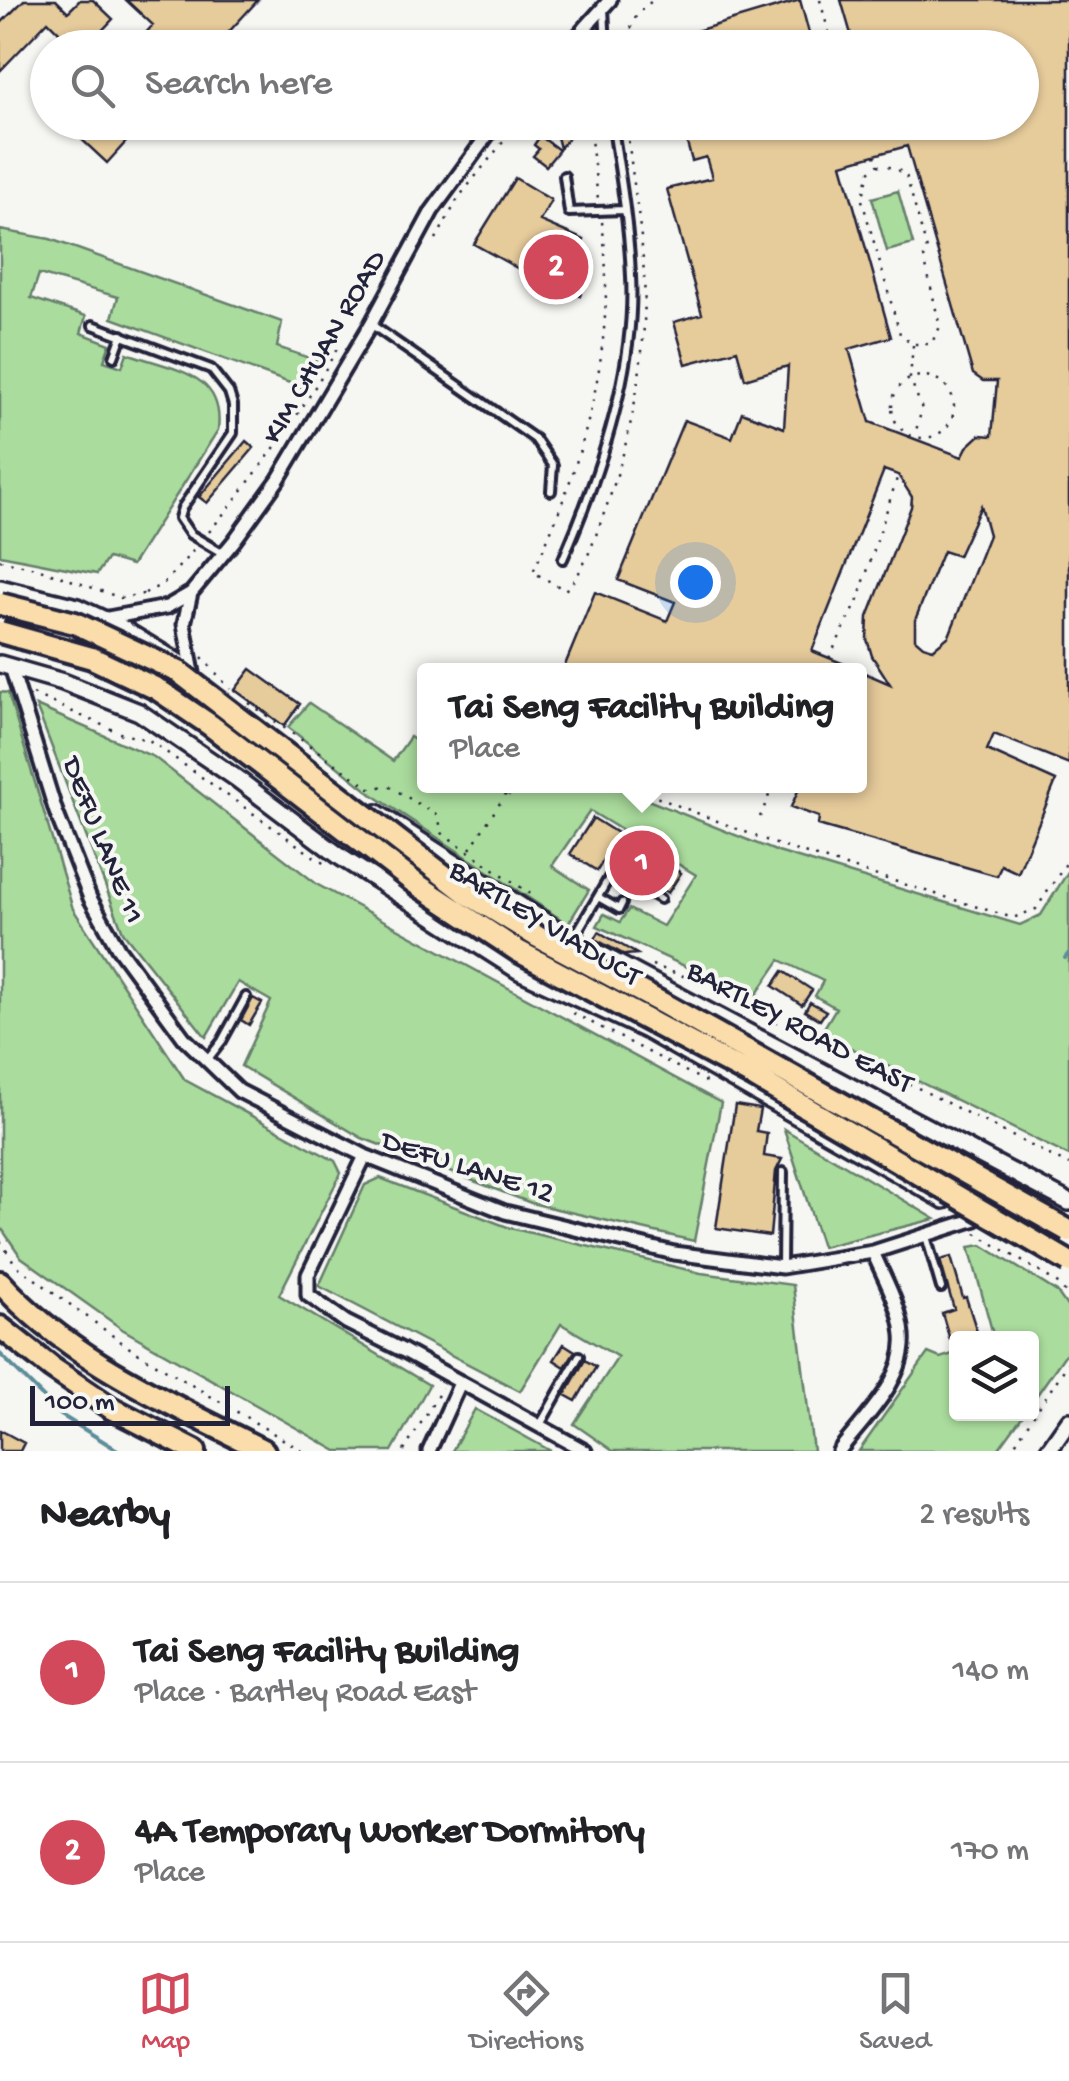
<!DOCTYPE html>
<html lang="en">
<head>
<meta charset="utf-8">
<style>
  body { margin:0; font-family:"Gochi Hand",sans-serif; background:#f6f6f6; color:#202124 }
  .controls { position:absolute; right:30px; bottom:30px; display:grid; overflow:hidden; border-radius:10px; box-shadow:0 2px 8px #0004 }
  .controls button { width:90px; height:90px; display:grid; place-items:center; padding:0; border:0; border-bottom:2px solid #e0e0e0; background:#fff; color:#202124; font:50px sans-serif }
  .scale { position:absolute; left:30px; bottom:25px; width:200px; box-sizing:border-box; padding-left:10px; border:5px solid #22223b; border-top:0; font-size:28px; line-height:35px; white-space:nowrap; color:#22223b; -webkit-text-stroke:8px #f6f6f2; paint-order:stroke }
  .you { position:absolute; left:695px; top:582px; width:35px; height:35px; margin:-25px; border:8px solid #fff; border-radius:50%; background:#1a73e8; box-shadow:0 0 0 15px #1a73e833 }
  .badge { display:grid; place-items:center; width:65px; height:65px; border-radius:50%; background:#d1495b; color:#fff; font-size:32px; font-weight:700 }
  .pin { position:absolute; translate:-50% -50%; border:5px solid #fff; box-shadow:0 2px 10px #0006 }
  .popup { position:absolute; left:417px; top:663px; width:450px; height:130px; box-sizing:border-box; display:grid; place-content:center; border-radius:10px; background:#fff; filter:drop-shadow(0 2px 8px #0005); font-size:32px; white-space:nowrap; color:#757577 }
  .popup b { font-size:38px; color:#202124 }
  .popup::after { content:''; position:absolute; left:50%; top:100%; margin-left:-20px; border:20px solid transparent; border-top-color:#fff }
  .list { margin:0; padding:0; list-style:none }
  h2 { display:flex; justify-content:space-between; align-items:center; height:130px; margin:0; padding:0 40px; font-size:42px }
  h2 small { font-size:32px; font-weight:400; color:#757577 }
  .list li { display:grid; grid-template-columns:65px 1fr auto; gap:30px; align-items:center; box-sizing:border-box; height:180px; padding:0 40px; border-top:2px solid #e0e0e0 }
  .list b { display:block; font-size:38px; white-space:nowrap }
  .list p { margin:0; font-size:32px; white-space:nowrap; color:#757577 }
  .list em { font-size:32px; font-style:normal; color:#757577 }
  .icon { flex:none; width:55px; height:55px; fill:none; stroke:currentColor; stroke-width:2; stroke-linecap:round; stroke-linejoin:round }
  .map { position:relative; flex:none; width:1069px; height:1451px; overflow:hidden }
  .search { position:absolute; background:#fff; box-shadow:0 2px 8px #0004; left:30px; right:30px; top:30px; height:110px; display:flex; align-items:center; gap:25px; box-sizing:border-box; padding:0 35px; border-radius:55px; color:#757577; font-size:38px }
  .sheet { height:490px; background:#fff }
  nav { display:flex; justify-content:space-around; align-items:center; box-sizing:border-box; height:140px; border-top:2px solid #e0e0e0; background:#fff; font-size:28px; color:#757577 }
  nav a { display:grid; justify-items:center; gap:5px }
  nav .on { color:#d1495b }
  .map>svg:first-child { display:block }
  .green { fill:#aadc9d; stroke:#667f6c; stroke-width:2.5 }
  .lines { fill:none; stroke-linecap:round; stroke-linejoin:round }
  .stream { stroke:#5c8d9a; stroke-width:4 }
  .building { fill:#e6cb9b; stroke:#22223b; stroke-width:2.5; fill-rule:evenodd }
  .service-casing { stroke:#22223b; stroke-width:14 }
  .minor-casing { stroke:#22223b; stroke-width:19 }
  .secondary-casing { stroke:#22223b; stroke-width:22 }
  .trunk-casing { stroke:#22223b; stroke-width:28 }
  .path { stroke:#22223b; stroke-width:2.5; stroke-dasharray:2.5 8; stroke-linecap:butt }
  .service { stroke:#f6f6f2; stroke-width:6 }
  .minor { stroke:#f6f6f2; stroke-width:11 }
  .secondary { stroke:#f6f6f2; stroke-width:15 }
  .trunk { stroke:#faddab; stroke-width:20 }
  .trunk-bridge-casing { stroke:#22223b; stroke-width:28; stroke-linecap:butt }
  .trunk-bridge { stroke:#faddab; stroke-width:20 }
  .labels { text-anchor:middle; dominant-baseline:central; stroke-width:8; stroke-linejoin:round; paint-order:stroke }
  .street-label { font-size:30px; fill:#22223b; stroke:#f6f6f2 }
</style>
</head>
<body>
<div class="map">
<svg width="1069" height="1451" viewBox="0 0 1069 1451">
  <rect width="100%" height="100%" fill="#f6f6f2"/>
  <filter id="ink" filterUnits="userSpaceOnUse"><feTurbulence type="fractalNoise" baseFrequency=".01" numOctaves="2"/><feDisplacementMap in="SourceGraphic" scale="20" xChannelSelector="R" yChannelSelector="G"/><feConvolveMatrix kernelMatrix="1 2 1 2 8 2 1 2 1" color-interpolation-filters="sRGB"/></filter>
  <g filter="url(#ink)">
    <path class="green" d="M898,191L913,244L887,251L872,198Z
      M0,230L50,239L282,322L277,347L321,362L306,389L112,318L118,297L39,274L31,298L86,316L81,333L110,344L104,361L122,367L127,353C172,370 225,372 218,430L132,565L108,558L97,574L0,555Z
      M0,692L8,693L73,909L185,1080L335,1161L341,1173L279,1295L429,1385L392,1451H337L122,1329L21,1257L0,1226Z
      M309,703L393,761L410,737L424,746V786H493L509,795L515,786H613L778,852L1020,925L1041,915L1069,870V1156L821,1033L836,1008L815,996L823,981L780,960L754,998L597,926L604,914L620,922L629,909L663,926L696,875L590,811L552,866L589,890L568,924L373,795L288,727Z
      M36,706L154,757L318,885L721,1103L694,1241L531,1203L362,1138L241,1066L271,1001L238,982L206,1037L123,932Z
      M784,1129L935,1219L822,1247Z
      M380,1178L510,1228L701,1273L793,1285L813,1451H613L574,1424L618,1357L561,1324L520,1391L319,1286L365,1185Z
      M982,1245L1057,1292L1069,1309V1349L1032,1402V1338H994L969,1247Z
      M928,1353L940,1358L956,1353V1414H1024L997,1451H859Z
      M475,1409L551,1451H452Z"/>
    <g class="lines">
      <path class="stream" d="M1065,958L1069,953
        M0,1354L61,1415L119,1451"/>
    </g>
    <path class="building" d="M24,0H56L68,12L80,0H93L113,19L93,40L101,48H75L48,21L0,71V24Z
      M126,0H258L214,48H132L153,25Z
      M800,0L813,48H649V45Z
      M841,0H1069V764L994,734L987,750L1056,781L1018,873L1001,865L997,876L818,825L819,817L791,807L800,786H860V671L890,684L872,656L867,639L868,617L911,507L912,497L898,475L884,470L812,651L859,670H563L595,592L667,621L675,602L618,580L684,420L732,438L742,412L784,428L788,366L745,379L737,350L686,364L674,322L702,314L667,189L712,178L706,157L692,161L681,122H1022V48H855ZM907,146L973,374L983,381H997L992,436L980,435L967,447L962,457L870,422L849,349L891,337L842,164ZM981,506L989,535L949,636L933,649L923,646L915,639V620L943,551L958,556Z
      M63,122H144L107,163Z
      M553,122H567L571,135L560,148Z
      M540,136L559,150L546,166L533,156L539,149L534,145Z
      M515,178L551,200L540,221L584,240L577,257L591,263L580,296L515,267L474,244Z
      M246,441L254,448L207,503L199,497Z
      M251,669L300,704L284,726L235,690Z
      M593,818L681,873L668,893L640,875L638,878L623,869L625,866L607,854L597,871L570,854Z
      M599,932L637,954L625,955L595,939Z
      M783,971L812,990L802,1005L773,986Z
      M253,998L262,1003L249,1025L241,1020Z
      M810,1002L826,1011L820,1020L805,1011Z
      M735,1105L760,1109L756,1131L767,1133L764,1156L782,1159L776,1171L770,1236L716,1228Z
      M951,1257L963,1298L966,1297L979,1338L950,1340L942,1313L954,1309L940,1260Z
      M564,1344L575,1351L565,1367L554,1360Z
      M585,1360L596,1367L576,1401L565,1395Z
      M0,1430L24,1443L20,1451H0Z"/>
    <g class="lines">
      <g class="service-casing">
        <path id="service" d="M604,8L606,48
          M564,176L569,212L624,210
          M93,325L211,369L229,392L233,405V433L182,508L179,518L190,534L222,553
          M372,325L535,439L553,465L551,491
          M114,357L122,335
          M563,559C599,476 636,368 631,276C629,225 620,173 612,122
          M598,897L619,909L622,903
          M573,939L613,871L660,899
          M208,1059L222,1041L246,997
          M926,1236L941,1288
          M782,1266L783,1172
          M540,1425L579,1356"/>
      </g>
      <g class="minor-casing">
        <path id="minor" d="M567,48L610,0
          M191,593L184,624L193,673
          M103,619L167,607L191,593L234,541L278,480L371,324L432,211L497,122
          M11,667L56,812L90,898L118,948L184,1038L239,1091L365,1156L505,1212L674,1253L782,1267L873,1252L976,1219
          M365,1156L308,1275V1295L346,1322L404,1351L585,1451
          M429,1451L460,1383
          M839,1451C864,1418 907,1379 903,1335C901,1307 884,1278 873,1252"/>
      </g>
      <g class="secondary-casing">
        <path id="secondary" d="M0,588L77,607L118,626L179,663
          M0,664L63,682L139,712L236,778L342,858L519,971L646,1030L944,1200
          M377,813L573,940L1069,1202
          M1048,1451L1069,1421"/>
      </g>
      <g class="trunk-casing">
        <path id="trunk" d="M0,1282C69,1360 173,1404 264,1451
          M0,1327L52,1368L111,1408L195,1451"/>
      </g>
      <path class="path" d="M820,0L833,48
        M623,48L637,14L653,0
        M589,122L598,199
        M875,155L877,164
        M878,165L895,168L906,175L927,250L924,257L940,327L931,344H913L900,334L862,200L869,172Z
        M602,222C618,346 584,461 533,572L565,590C584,573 594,540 603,516C633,436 650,346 643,260C640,214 630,168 627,122
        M436,239L459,197L519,122
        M913,345L910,378L922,409L915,434
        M892 407a31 31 0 1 1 62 0a31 31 0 1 1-62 0Z
        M209,532C260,469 300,417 339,345L332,327
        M0,560L40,569L121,598L143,594L147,599
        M145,593L163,584L194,550
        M202,657L230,689
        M829,658L857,603L898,475
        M33,694L122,734L149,740L326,865
        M249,703L370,788L389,786L438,816L442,833L532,895
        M628,786L781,846L1013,918L1036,909L1069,859
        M760,817L773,786
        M470,849L511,786
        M652,965L723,990L763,1016L912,1085L1069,1165
        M573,1013L708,1083
        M976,1233L1056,1282L1069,1297
        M0,1241L16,1265L131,1349L303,1451
        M404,1451L442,1388
        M1010,1451L1069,1362"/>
      <use href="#service" class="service"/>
      <use href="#minor" class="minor"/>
      <use href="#secondary" class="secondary"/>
      <use href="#trunk" class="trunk"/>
      <g class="trunk-bridge-casing">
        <path id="trunk-bridge" d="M0,604L75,623L179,672L468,894L538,937L662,1003L1069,1231
          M0,632L92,658L157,689L210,725L415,883L518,951L754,1077L1069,1262"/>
      </g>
      <use href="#trunk-bridge" class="trunk-bridge"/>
    </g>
  </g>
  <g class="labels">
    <g class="street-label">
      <text transform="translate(326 348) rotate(-60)">KIM CHUAN ROAD</text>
      <text transform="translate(101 841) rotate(68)">DEFU LANE 11</text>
      <text transform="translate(544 925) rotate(31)">BARTLEY VIADUCT</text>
      <text transform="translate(799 1029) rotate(28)">BARTLEY ROAD EAST</text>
      <text transform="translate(467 1169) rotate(18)">DEFU LANE 12</text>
    </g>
  </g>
</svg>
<div class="controls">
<button><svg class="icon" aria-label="layers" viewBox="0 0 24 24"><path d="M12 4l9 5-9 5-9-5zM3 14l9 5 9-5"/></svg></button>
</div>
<div class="scale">100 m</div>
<div class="you"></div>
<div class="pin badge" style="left:642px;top:863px">1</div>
<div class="popup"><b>Tai Seng Facility Building</b>Place</div>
<div class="pin badge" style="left:556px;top:267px">2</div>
<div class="search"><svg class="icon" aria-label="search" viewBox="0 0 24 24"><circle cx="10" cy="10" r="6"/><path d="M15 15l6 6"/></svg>Search here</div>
</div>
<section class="sheet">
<h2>Nearby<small>2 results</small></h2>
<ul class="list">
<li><span class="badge">1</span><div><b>Tai Seng Facility Building</b><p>Place · Bartley Road East</p></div><em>140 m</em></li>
<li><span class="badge">2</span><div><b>4A Temporary Worker Dormitory</b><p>Place</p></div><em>170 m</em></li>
</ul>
</section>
<nav>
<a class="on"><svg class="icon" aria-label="map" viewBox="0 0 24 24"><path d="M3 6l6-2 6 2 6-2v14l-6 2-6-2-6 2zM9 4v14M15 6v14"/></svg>Map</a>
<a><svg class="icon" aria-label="directions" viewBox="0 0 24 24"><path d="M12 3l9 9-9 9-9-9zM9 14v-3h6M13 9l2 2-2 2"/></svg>Directions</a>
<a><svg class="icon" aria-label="saved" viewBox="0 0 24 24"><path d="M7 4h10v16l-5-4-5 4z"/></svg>Saved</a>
</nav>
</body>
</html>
